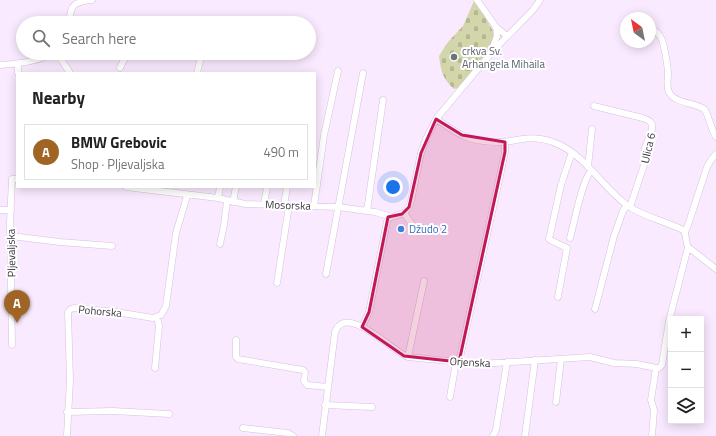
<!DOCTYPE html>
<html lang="en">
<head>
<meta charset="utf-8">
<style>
  body { margin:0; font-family:"Titillium Web",sans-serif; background:#f6f6f6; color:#222 }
  .controls { position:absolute; right:12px; bottom:12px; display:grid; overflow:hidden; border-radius:0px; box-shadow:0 2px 10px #0003 }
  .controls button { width:36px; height:36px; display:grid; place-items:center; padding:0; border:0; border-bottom:1px solid #e0e0e0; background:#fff; color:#222; font:20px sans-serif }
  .compass { position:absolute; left:620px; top:12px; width:36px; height:36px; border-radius:50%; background:#fff; box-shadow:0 2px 10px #0003; rotate:327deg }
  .you { position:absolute; left:393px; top:187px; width:14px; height:14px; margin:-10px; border:3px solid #fff; border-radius:50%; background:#1a73e8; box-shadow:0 0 0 6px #1a73e833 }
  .badge { display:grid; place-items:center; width:26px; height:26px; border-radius:50%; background:#a06525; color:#fff; font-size:13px; font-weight:700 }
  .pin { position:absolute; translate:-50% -33px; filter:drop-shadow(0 1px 2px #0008) }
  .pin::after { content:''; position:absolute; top:21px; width:14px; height:12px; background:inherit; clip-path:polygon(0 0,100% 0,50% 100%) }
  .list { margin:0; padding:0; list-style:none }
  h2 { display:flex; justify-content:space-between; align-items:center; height:52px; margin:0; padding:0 16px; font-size:17px }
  h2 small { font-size:13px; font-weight:400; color:#767676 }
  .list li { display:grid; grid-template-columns:26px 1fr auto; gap:12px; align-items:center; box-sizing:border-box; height:56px; margin:0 8px 8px; padding:0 8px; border:1px solid #e0e0e0; border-radius:0px }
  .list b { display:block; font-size:15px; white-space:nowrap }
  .list p { margin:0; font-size:13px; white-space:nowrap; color:#767676 }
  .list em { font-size:13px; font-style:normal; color:#767676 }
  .icon { flex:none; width:22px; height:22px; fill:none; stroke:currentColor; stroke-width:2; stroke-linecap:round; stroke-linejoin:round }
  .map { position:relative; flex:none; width:716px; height:436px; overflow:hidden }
  .search { position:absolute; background:#fff; box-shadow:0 2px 10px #0003; left:16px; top:16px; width:300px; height:44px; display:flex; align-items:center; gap:10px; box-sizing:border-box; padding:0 14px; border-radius:22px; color:#767676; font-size:15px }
  .panel { position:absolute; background:#fff; box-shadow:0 2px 10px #0003; left:16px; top:72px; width:300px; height:116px; border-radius:0px }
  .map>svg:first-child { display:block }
  .cemetery { fill:url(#cemetery-stones) }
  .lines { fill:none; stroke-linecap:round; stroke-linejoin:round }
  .minor-casing { stroke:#d4c1da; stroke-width:7 }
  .minor { stroke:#fff; stroke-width:6 }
  .marked { fill:#c2185b; fill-opacity:0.2; stroke:#c2185b; stroke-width:3; stroke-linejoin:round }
  .worship-dot { fill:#6b7280; stroke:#fff; stroke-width:1.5 }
  .shop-dot { fill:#3f7fe0; stroke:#fff; stroke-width:1.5 }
  .labels { text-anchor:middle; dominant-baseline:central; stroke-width:4; stroke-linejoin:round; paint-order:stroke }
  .worship-label { font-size:11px; fill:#5b616d; stroke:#fff; text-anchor:start }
  .street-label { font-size:11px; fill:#3b343e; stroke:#fff }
  .shop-label { font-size:11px; fill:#366cbe; stroke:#fff; text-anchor:start }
</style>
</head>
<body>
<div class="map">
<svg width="716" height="436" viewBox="0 0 716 436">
  <defs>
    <pattern id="cemetery-stones" width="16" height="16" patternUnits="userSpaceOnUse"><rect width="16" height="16" fill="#d2d6aa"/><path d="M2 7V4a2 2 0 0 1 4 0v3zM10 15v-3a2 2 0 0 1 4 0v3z" fill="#b5b893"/></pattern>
  </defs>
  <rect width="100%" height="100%" fill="#faeaff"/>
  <path class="cemetery" d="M474,1H476L493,31C499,47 469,76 458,88L454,89C442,78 441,70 439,56L448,42L463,26Z"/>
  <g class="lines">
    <g class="minor-casing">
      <path id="minor" d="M477,0L496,27L507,36
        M635,16L636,18
        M70,23C69,4 75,2 92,0
        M650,28C654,30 659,33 661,38C664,42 668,68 668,74C668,80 666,86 669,92C675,104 694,102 704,109C708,112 711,130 716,137
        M492,49L497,36L496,27
        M57,53L70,73
        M18,64V73
        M0,65C18,64 38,62 53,53
        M120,68L127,53
        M197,73L202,53
        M594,106L643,118C649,120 653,122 652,129L645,148V159L644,165L630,207
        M436,119C444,124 453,131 462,135C473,141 488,142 501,142C508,142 515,140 522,139C534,137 548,139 560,145C588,159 603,188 628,206C644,217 665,221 683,230C687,235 685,241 688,247L716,269
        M588,167L592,129
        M126,187L218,198L245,204L338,207L375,212L392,217L404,213L409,207L411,201L421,153L426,139L436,119L492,52L533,10L540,0
        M218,198L220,187
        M233,202L236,187
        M264,205L267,187
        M284,206L287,187
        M314,206L324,135L338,71
        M0,210H11
        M367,211L383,100
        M404,213L413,226L436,231
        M685,232L688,225L707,167L711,160L716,154
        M11,236L60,242L112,246
        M570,238C574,224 582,180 591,171
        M220,244L224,225L227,201
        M326,274L363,73
        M277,283L289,206
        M558,297L567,248L550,240L549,239L561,185L572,152
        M595,309L614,236L623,211L627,205
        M362,327L369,312L388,217
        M236,340V357L238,359L303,370L305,372L304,381L307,385L328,387
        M12,345L10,223L12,179H17
        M408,357L424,281
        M459,362L498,185L505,152V142
        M155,368L159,326L157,317
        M656,368H659L662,365L669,321L688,247
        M450,397L456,362
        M556,402L561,359
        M325,405L372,407
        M67,412L113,411L169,414
        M243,428L288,433L293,436
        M67,436L70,380L68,312L71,309L74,308L116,312L153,318L161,315L166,306L176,233L187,196
        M322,436L335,332C346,302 393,352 408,357L480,364L590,357L614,363L637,364L656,368L651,400L654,410L652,436
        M493,436L496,430L507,362
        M525,436L535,360"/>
    </g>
    <use href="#minor" class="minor"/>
  </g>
  <path class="marked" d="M436,119L462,135L505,142V152L459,362L404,356L362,327L369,312L388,217L402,214L409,207L421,153Z"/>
  <circle class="worship-dot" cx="454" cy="57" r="4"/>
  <circle class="shop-dot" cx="401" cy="229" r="4"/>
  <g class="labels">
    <g class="worship-label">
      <text x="462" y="51">crkva Sv.<tspan x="462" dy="13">Arhangela Mihaila</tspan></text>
    </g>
    <g class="street-label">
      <text transform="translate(648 148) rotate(-77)">Ulica 6</text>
      <text transform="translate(288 205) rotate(2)">Mosorska</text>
      <text transform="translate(11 253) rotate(-91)">Pljevaljska</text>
      <text transform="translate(100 311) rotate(5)">Pohorska</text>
      <text transform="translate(470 362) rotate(3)">Orjenska</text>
    </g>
    <g class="shop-label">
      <text x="409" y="229">Džudo 2</text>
    </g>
  </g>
</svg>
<div class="controls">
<button>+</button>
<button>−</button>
<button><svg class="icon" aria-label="layers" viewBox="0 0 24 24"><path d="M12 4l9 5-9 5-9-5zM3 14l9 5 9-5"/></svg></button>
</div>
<svg class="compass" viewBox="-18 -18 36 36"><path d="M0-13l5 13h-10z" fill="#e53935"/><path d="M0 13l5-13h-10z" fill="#767676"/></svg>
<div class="you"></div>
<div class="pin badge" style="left:17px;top:323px">A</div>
<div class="search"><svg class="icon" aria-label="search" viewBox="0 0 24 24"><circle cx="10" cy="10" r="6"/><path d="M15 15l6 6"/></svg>Search here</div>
<section class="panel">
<h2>Nearby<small></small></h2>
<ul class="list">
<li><span class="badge">A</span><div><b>BMW Grebovic</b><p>Shop · Pljevaljska</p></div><em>490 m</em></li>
</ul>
</section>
</div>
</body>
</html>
